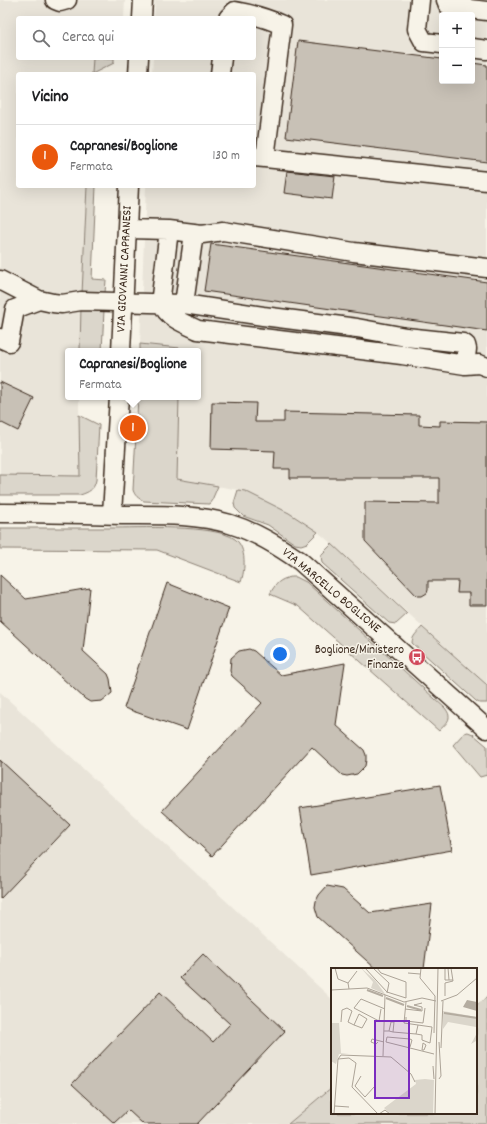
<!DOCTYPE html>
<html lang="it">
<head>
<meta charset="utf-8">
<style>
  body { margin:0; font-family:Dekko,sans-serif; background:#f6f6f6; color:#202124 }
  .controls { position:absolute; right:12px; top:12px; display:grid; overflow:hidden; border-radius:4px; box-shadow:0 4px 16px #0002 }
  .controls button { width:36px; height:36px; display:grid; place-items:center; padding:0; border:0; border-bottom:1px solid #e0e0e0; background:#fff; color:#202124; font:20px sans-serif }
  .you { position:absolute; left:280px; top:654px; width:14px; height:14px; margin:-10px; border:3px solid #fff; border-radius:50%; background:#1a73e8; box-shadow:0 0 0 6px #1a73e833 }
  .badge { display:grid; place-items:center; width:26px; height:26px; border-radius:50%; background:#ea580c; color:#fff; font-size:13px; font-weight:700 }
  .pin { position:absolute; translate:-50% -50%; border:2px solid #fff; box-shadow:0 1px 4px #0006 }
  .popup { position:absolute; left:65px; top:348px; width:136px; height:52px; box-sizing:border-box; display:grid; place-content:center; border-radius:4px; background:#fff; filter:drop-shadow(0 1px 3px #0005); font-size:13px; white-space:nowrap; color:#757577 }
  .popup b { font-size:15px; color:#202124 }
  .popup::after { content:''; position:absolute; left:50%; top:100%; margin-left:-8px; border:8px solid transparent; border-top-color:#fff }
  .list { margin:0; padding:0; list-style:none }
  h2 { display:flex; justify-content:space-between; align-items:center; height:52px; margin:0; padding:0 16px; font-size:17px }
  h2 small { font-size:13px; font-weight:400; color:#757577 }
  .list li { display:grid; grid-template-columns:26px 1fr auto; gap:12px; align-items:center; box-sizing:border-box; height:64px; padding:0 16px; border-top:1px solid #e0e0e0 }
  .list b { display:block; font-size:15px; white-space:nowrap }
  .list p { margin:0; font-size:13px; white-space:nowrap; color:#757577 }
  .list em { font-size:13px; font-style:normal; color:#757577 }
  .icon { flex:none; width:22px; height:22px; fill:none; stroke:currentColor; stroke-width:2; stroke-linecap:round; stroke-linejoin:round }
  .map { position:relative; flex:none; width:487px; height:1124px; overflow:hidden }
  .search { position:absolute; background:#fff; box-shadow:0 4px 16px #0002; left:16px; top:16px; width:240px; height:44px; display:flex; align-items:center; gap:10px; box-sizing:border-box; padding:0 14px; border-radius:4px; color:#757577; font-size:15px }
  .panel { position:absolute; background:#fff; box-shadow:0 4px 16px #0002; left:16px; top:72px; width:240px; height:116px; border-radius:4px }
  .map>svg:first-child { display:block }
  .built { fill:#e9e4d9; fill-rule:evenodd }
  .green { fill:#dbd6cb; stroke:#8b8074 }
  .building { fill:#c8c1b6; stroke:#3b2a1e }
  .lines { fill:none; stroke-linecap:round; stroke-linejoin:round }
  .minor-casing { stroke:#3b2a1e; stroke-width:21 }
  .minor { stroke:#f7f3e8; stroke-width:18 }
  .labels { text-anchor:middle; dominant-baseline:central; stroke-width:3; stroke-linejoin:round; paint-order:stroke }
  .street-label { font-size:13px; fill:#3b2a1e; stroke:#f7f3e8 }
  .poi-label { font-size:13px; fill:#3b2a1e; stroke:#f7f3e8; text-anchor:end }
  .inset-river { fill:none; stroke:#b4aca0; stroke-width:2 }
  .inset-road { fill:none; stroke:#aca397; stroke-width:1 }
  .view { fill:#7b2cbf; fill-opacity:0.15; stroke:#7b2cbf; stroke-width:2 }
  .inset-edge { fill:none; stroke:#3b2a1e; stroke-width:2 }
</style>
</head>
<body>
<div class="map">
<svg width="487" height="1124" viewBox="0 0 487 1124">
  <rect width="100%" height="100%" fill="#f7f3e8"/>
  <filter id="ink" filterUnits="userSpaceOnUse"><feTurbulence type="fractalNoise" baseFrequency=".025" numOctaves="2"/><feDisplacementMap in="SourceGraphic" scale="8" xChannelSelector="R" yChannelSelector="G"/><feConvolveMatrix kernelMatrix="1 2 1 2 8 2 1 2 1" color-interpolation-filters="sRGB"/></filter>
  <g filter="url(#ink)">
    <path class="built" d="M0,0H125L124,18H18V58H93L92,74H18V186H87L80,351H68V397H79L80,476H0Z
      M155,0H487V685L332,544L318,532L289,513L245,491L177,479L178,397H198V351H180V348L140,344L146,186H254V74H152L153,58H254V18H154ZM442,15H472V81H442Z
      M0,692L332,999V1087L288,1124H0Z"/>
    <path class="green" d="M93,58H114V63L92,74Z
      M87,186H96L92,279L106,280L105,293L82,294Z
      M81,306L104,310L102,351H80Z
      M140,344L180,348V351H140Z
      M138,397H179L177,479L218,486L212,500L209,504L144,501C138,498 135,496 133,490Z
      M79,415L99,425L96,480C94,490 89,492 80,495H0V475L80,476Z
      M238,490L245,491L289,513L318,532L307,543L301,545L295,544L268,525L243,516L235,508L234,503Z
      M0,528C37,528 74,528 110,528C137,528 214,524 235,539C247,548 245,570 241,582L157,550L0,549Z
      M332,544L407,614L396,624L389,623L322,563L321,555Z
      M291,577H296L306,582L445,708C454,719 446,723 439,731L298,606L270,594C275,584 280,579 291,577Z
      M422,627L487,685V703H479L476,701L412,643C412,636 418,632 422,627Z
      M468,732L473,734L487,746V775L480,777L453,745L464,733Z
      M487,997V1124H288L332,1087V1113H476V1006Z"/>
    <path class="building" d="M298,41L442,59V81H472V63L487,65V162L286,137Z
      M287,171L335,176L332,199L284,193Z
      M211,244L487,282V331L204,291Z
      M0,382L34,398L18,431L0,422Z
      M212,402L256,403L255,422H284V412L419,415V425L440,426V421L487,422V605H469V593H457L458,581H428V590L427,593L422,596H417L365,541V502L439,503V478H290V469H274L275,451L211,449Z
      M0,575L26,599L90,588L83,651L108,674L110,679L112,693L102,701L90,702L85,699L0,621Z
      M167,583L229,608L187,730L124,708Z
      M249,649L254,651L281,675L345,663L336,725L364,750L366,755V760L365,766L357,774L347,776L342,775L312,747L212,856L162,811L262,703L232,676L230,671L231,658L239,651Z
      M0,760L70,825L0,899Z
      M440,785L452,850L311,875L300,808Z
      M327,886L343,889L370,913L432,904L424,969H376L318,917L315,907L316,901L319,895Z
      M203,954L285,1031L197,1124H143L128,1110L114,1123L72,1084L160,992L213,1042L230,1024L180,978Z"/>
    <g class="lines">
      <g class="minor-casing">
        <path id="minor" d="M55,0L60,2L67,0
          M420,0L417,29L424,42L442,44
          M446,0L448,5L452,7L487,11
          M142,18L143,0
          M228,18L235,11C252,14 267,18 282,25L265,158L254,157
          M472,48L487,50
          M138,74L139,58
          M220,74L222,58
          M265,158L487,181
          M127,229L169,230
          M487,268L354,252L223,231L202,234L169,230L161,296C162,317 182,322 198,330L402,355L465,365L479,364L487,367
          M0,280L39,300L53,303L62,304L81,301L184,304L263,316L357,328L406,337L463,343L466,345L467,349L465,365
          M184,304L194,233
          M0,338L9,342L15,309L39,300
          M121,351L129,186
          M0,513C42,513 83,514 125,515C160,515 196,514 230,524C256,532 278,546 300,561L487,729
          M112,514L119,397"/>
      </g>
      <use href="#minor" class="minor"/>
    </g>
  </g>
  <defs>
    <g id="bus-disc" transform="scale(0.9)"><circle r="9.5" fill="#d1495b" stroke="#f7f3e8"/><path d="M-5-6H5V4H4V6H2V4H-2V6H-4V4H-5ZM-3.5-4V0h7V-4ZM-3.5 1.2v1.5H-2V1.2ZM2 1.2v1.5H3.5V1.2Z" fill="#fff"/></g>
  </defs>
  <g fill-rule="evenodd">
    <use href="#bus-disc" x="417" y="657"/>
  </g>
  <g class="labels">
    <g class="street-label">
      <text transform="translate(125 269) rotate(-87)">VIA GIOVANNI CAPRANESI</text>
      <text transform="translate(331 591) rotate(40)">VIA MARCELLO BOGLIONE</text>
    </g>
    <g class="poi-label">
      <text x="404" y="650">Boglione/Ministero<tspan x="404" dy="15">Finanze</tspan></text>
    </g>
  </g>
  <g transform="translate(331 968)">
    <rect width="146" height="146" fill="#f7f3e8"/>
    <path d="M30,0L44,12L54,26L40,20L42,14ZM112,43L146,49V71L145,73L140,76L146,65L145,59L117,54L112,61ZM0,55H8L10,85H18L8,86L5,96L0,93ZM94,111L103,112L102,146H60L53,140L85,116L84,112Z" fill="#dbd6cb"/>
    <path d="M136,32L146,34V43L132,39Z" fill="#b4aca0"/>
    <path class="inset-river" d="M36,22L52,28M55,30L73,37M76,38L90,42M113,45L146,50"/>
    <path class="inset-road" d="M4,0L7,11L17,15M34,0L56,24L75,30V14L50,5L46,0M42,0L58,15L56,25M90,0L89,10L104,28L103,65M114,0V12H122M117,0L118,12M77,5L89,6M18,21L17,15L26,3M0,22L36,20L73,34L91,30L105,33M114,28V15L122,13L120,0M110,33L126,27L146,10M75,34L73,55L87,57M50,41L48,53L23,40L30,31L54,41M74,41L91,43V39L83,37L91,35M75,49V53L92,55L94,40M10,54L11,42L16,40L21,43L17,54L23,57L28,46L36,51L31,60L23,57M53,63H58L62,64L63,54H60L58,63M62,64L85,66L87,57L101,59L99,75L91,72V67L85,66M47,74L45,76L40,74L41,71L53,74M55,74L103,86M55,74L56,69L79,71L81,72L79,79M108,74L110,108L108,111M92,75L95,77L93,82H91ZM110,80L112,33M52,88L54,27M7,91L10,87L60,89L80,106L84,114M7,91L18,90L25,95L21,119L47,146M102,98L103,111M30,108L24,118L34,129L43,119M4,138L18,139M3,146L7,91M48,146L54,142L59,146M104,146L107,0"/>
    <path class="view" d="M44,53H78V130H44Z"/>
    <rect width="146" height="146" class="inset-edge"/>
  </g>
</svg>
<div class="controls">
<button>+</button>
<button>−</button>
</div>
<div class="you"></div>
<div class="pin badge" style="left:133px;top:428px">1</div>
<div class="popup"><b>Capranesi/Boglione</b>Fermata</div>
<div class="search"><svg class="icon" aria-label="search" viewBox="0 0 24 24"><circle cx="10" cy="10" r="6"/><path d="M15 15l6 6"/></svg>Cerca qui</div>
<section class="panel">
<h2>Vicino<small></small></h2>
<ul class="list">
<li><span class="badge">1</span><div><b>Capranesi/Boglione</b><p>Fermata</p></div><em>130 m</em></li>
</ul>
</section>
</div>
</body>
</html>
